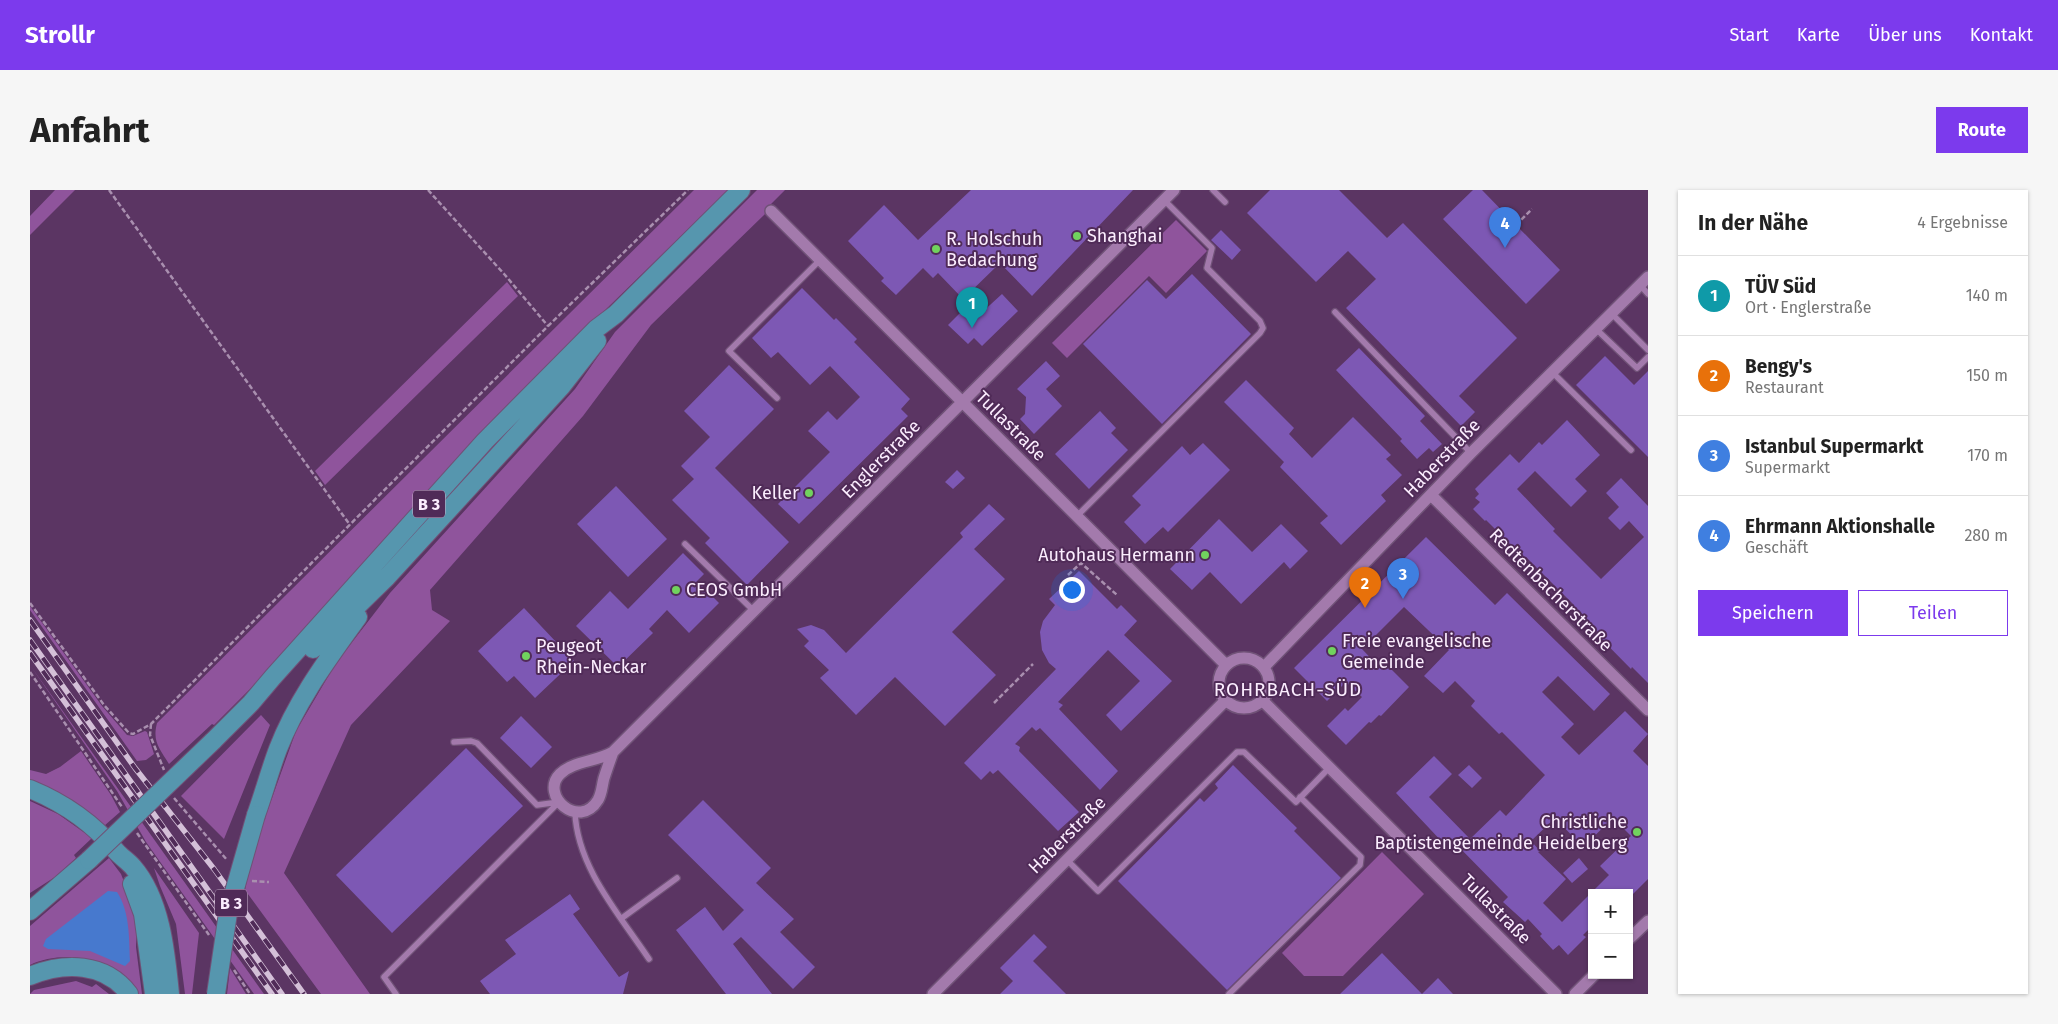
<!DOCTYPE html>
<html lang="de">
<head>
<meta charset="utf-8">
<style>
  body { margin:0; font-family:"Fira Sans",sans-serif; background:#f6f6f6; color:#222 }
  .controls { position:absolute; right:15px; bottom:15px; display:grid; overflow:hidden; border-radius:0px; box-shadow:0 1px 4px #0004 }
  .controls button { width:45px; height:45px; display:grid; place-items:center; padding:0; border:0; border-bottom:1px solid #e0e0e0; background:#fff; color:#222; font:25px sans-serif }
  .you { position:absolute; left:1041px; top:399px; width:18px; height:18px; margin:-12px; border:4px solid #fff; border-radius:50%; background:#1a73e8; box-shadow:0 0 0 8px #1a73e833 }
  .badge { display:grid; place-items:center; width:32px; height:32px; border-radius:50%; background:#7c3aed; color:#fff; font-size:16px; font-weight:700 }
  .pin { position:absolute; translate:-50% -41px; filter:drop-shadow(0 1px 2px #0008) }
  .pin::after { content:''; position:absolute; top:26px; width:18px; height:15px; background:inherit; clip-path:polygon(0 0,100% 0,50% 100%) }
  .list { margin:0; padding:0; list-style:none }
  h2 { display:flex; justify-content:space-between; align-items:center; height:65px; margin:0; padding:0 20px; font-size:21px }
  h2 small { font-size:16px; font-weight:400; color:#767676 }
  .list li { display:grid; grid-template-columns:32px 1fr auto; gap:15px; align-items:center; box-sizing:border-box; height:80px; padding:0 20px; border-top:1px solid #e0e0e0 }
  .list b { display:block; font-size:19px; white-space:nowrap }
  .list p { margin:0; font-size:16px; white-space:nowrap; color:#767676 }
  .list em { font-size:16px; font-style:normal; color:#767676 }
  .actions { display:flex; gap:10px; padding:15px 20px }
  .actions a { flex:1; padding:11px 0; border:1px solid #7c3aed; border-radius:0px; text-align:center; font-size:18px; color:#7c3aed }
  .actions .main { background:#7c3aed; color:#fff }
  .map { position:relative; flex:none; width:1618px; height:804px; overflow:hidden; border-radius:0px }
  header { display:flex; align-items:center; gap:30px; box-sizing:border-box; height:70px; padding:0 25px; background:#7c3aed; color:#fff }
  header strong { font-size:24px }
  nav { display:flex; gap:28px; margin-inline-start:auto; font-size:18px }
  .intro { display:flex; align-items:center; justify-content:space-between; box-sizing:border-box; height:120px; padding:0 30px }
  h1 { margin:0; font-size:35px }
  .button { padding:12px 22px; border-radius:0px; background:#7c3aed; color:#fff; font-size:18px; font-weight:700 }
  main { display:flex; gap:30px; padding:0 30px }
  aside { flex:1; background:#fff; border-radius:0px; box-shadow:0 1px 4px #0004 }
  .map>svg:first-child { display:block }
  .green { fill:#8f549c }
  .water { fill:#4779ce }
  .building { fill:#7d58b4; fill-rule:evenodd }
  .lines { fill:none; stroke-linecap:round; stroke-linejoin:round }
  .lane-casing { stroke:#705277; stroke-width:8 }
  .street-casing { stroke:#705277; stroke-width:14 }
  .primary-casing { stroke:#705277; stroke-width:20 }
  .path { stroke:#a98faf; stroke-width:2.5; stroke-dasharray:5 2.5; stroke-linecap:butt }
  .lane { stroke:#a37aac; stroke-width:5.5 }
  .street { stroke:#a37aac; stroke-width:11 }
  .primary { stroke:#5696ae; stroke-width:18 }
  .rail-casing { stroke:#d4c0d8; stroke-width:5.5 }
  .rail { stroke:#502b58; stroke-width:4; stroke-dasharray:11; stroke-linecap:butt }
  .primary-bridge-casing { stroke:#705277; stroke-width:20; stroke-linecap:butt }
  .primary-bridge { stroke:#5696ae; stroke-width:18 }
  .poi-dot { fill:#71d25e; stroke:#502b58; stroke-width:2 }
  .labels { text-anchor:middle; dominant-baseline:central; stroke-width:4; stroke-linejoin:round; paint-order:stroke }
  .shield { fill:#502b58; stroke:#c8b3cc; stroke-width:1 }
  .shield-label { font-size:16px; font-weight:bold; fill:#fbedfe }
  .poi-label { font-size:18px; fill:#fbedfe; stroke:#502b58; text-anchor:start }
  .street-label { font-size:18px; fill:#fbedfe; stroke:#502b58 }
  .neighbourhood-label { font-size:19px; letter-spacing:1px; fill:#fbedfe; stroke:#502b58 }
</style>
</head>
<body>
<header>
<strong>Strollr</strong>
<nav><a>Start</a><a>Karte</a><a>Über uns</a><a>Kontakt</a></nav>
</header>
<div class="intro"><h1>Anfahrt</h1><a class="button">Route</a></div>
<main>
<div class="map">
<svg width="1618" height="804" viewBox="0 0 1618 804">
  <rect width="100%" height="100%" fill="#5b3563"/>
  <path class="green" d="M25,0H45L0,45V26Z
    M664,0H698L479,214L234,485L184,535L182,534L139,574C130,559 122,552 127,533Z
    M727,0H755L740,15L736,23L621,135L553,226L400,400L402,420L420,431L321,535L254,683L340,804H291L215,700L223,661L266,541L306,473L360,403L545,199L585,142Z
    M1146,30L1177,61L1136,103L1119,86L1037,168L1022,153Z
    M477,92L488,106L295,295L285,281Z
    M0,416L72,516L97,545L103,546L115,541L117,542L124,564L116,570L107,571L0,420Z
    M0,475L234,804H224L116,652L87,601Z
    M231,525L240,535L194,649L151,606Z
    M51,561L81,605L90,622L74,636C52,615 28,601 0,590V580L16,584L30,577Z
    M0,611L28,624L62,648L44,665L46,668L25,687L0,703Z
    M1352,662L1394,704L1313,786H1274L1252,763Z
    M79,668L91,684L107,725L106,757L112,804H104C94,795 84,781 72,775C51,764 21,765 0,775V736Z
    M124,678L169,743L162,804H155L146,734L130,696Z
    M200,778L216,804H197Z
    M46,791L62,797L66,794L79,804H0L4,800Z"/>
  <path class="water" d="M78,701L87,702C100,722 99,748 100,771L95,776L60,761L18,759L13,756L16,749Z"/>
  <path class="building" d="M941,0H1103L1002,106L970,73L933,109L908,83L903,88L893,78L866,105L851,91L854,88L818,51L854,15L888,50Z
    M1240,0H1309L1357,48L1373,33L1487,148L1429,206L1445,222L1431,236L1316,118L1346,89L1318,61L1286,92L1217,23Z
    M1443,0H1452L1530,80L1496,114L1413,29Z
    M1191,40L1211,60L1202,70L1181,50Z
    M1162,84L1221,144L1132,234L1053,154L1117,90L1136,109Z
    M772,98L804,130L806,128L827,149L824,152L880,209L871,219L878,226L769,334L748,314L800,262L778,241L798,221L807,230L830,207L800,176L780,195L748,162L741,168L722,148Z
    M972,104L988,121L952,156L944,148L938,154L918,135L939,114L949,125Z
    M1329,158L1395,226L1390,231L1412,254L1403,262L1399,258L1387,269L1370,251L1372,249L1306,180Z
    M1575,166L1604,195L1618,181V267L1546,195Z
    M1016,171L1030,186L1016,199L1032,216L1004,244L990,229L995,224L996,207L987,199Z
    M699,175L744,219L685,278L759,352L717,395L675,353L680,348L642,310L664,289L651,276L680,247L654,221Z
    M1216,190L1264,238L1259,244L1282,268L1323,227L1361,265L1356,269L1372,285L1351,305L1356,311L1311,355L1290,333L1298,326L1250,277L1254,272L1194,212Z
    M1070,221L1086,238L1081,243L1098,260L1059,299L1025,264Z
    M1537,230L1570,265L1545,289L1557,301L1541,317L1505,281L1487,299L1525,339L1523,341L1571,389L1614,347L1599,331L1590,340L1578,328L1589,317L1576,303L1591,288L1618,316V493L1602,477L1601,479L1541,418L1544,415L1496,367L1495,369L1456,330L1455,331L1443,319L1450,312L1445,308L1449,304L1445,299L1480,264L1489,273L1509,252L1512,255Z
    M1173,253L1200,280L1138,342L1133,337L1115,354L1094,332L1111,315L1102,306L1152,256L1160,265Z
    M927,280L935,288L923,299L915,292Z
    M586,296L637,349L598,387L547,334Z
    M959,314L975,329L944,359L975,389L922,442L966,485L915,536L865,487L826,525L790,488L799,480L774,456L779,451L767,439L781,435L794,440L816,463L933,347L930,343Z
    M1189,329L1222,362L1251,334L1278,361L1260,379L1254,372L1211,414L1180,382L1162,400L1140,379Z
    M1396,347L1465,415L1477,403L1580,504L1564,521L1528,486L1512,502L1544,534L1531,547L1549,565L1595,521L1618,544L1603,561L1618,576V689L1600,707L1599,703H1562V736L1553,745L1556,747L1538,765L1529,755L1523,760L1510,746L1512,744L1498,729L1495,732L1473,712L1478,707L1422,650L1416,656L1366,603L1404,566L1422,584L1399,607L1440,649L1470,620L1476,626L1515,585L1472,542L1469,544L1441,516L1445,511L1425,491L1413,503L1394,486L1419,460L1374,417L1332,459L1351,479L1356,474L1379,497L1351,526L1349,525L1341,533L1339,532L1316,555L1297,536L1315,518L1318,521L1332,507L1316,492L1297,511L1264,478ZM1525,628L1553,657L1583,628L1601,646L1570,676L1579,685L1532,732L1513,713L1536,689L1508,662L1510,661L1501,651Z
    M653,363L674,384L667,391L689,413L659,443L637,420L619,439L623,443L588,477L546,436L580,401L598,419Z
    M1049,381L1087,419L1091,415L1107,431L1094,445L1142,491L1091,541L1076,525L1110,491L1078,460L1028,512L1033,515L1029,519L1088,581L1070,600L1010,538L1006,541L1002,537L985,554L990,557L989,561L1049,622L1028,641L968,580L963,584L960,581L951,590L934,573L1026,479L1019,473L1012,460L1010,442L1013,431L1025,415L1019,409Z
    M494,418L544,471L505,508L484,486L477,492L448,461Z
    M491,526L522,557L501,578L470,548Z
    M436,558L493,616L362,743L306,685Z
    M1203,575L1267,638L1264,641L1311,688L1197,800L1088,691L1170,608L1174,612L1188,598L1185,594Z
    M1439,575L1452,588L1442,598L1428,585Z
    M673,610L741,678L726,693L764,729L750,742L785,777L763,799L711,747L703,754L742,804H696L646,740L675,717L693,741L714,720L638,645Z
    M1549,668L1558,679L1542,693L1533,683Z
    M540,704L550,719L543,724L589,787L599,781L593,804H460L450,791L486,764L475,750Z
    M1004,744L1017,757L1003,771L1036,804H970L983,791L970,778Z
    M1352,763L1392,804L1408,788L1423,804H1310Z"/>
  <g class="lines">
    <g class="lane-casing">
      <path id="lane" d="M1183,0L1195,12
        M1610,95L1618,104
        M1305,122L1441,263
        M1581,123L1618,160
        M1565,138L1607,178L1618,167
        M1522,182L1601,260
        M747,208L699,161L790,70
        M1047,326L1230,143L1233,138L1230,131L1177,78L1182,58L1134,10
        M655,354L724,421
        M424,552L441,551L447,553L507,615L529,612
        M545,622C547,677 589,724 619,769
        M1037,670L1068,701L1207,562H1214L1266,612L1299,578
        M592,728L647,688
        M366,804L354,787L529,612
        M1199,804L1330,675L1331,667L1270,607"/>
    </g>
    <g class="street-casing">
      <path id="street" d="M741,21L1196,475
        M1401,305L1618,520
        M1189 493a25 25 0 1 1 50 0a25 25 0 1 1-50 0Z
        M1234,477L1441,263L1618,87
        M1232,510L1526,804
        M583,562C580,570 577,579 574,588C572,595 572,603 568,610C549,641 509,605 530,584C543,571 566,572 583,562L1144,0
        M1599,749L1618,731
        M903,804L1196,510
        M1545,804L1564,785"/>
    </g>
    <g class="primary-casing">
      <path id="primary" d="M283,459L357,387L531,197L567,151
        M183,551L221,513L243,487L455,251L566,139L586,124L711,0
        M0,599C34,613 63,633 86,661C91,667 98,671 103,677C131,709 136,763 140,804
        M226,625C234,603 240,580 248,559C267,510 298,469 328,427
        M102,694L113,724L124,804
        M0,721L59,670
        M0,786C34,772 75,772 99,804"/>
    </g>
    <path class="path" d="M79,0L320,335
      M398,0L475,85L518,136
      M1486,35L1502,19
      M1038,385L1051,373L1087,405
      M0,413L74,515L99,543L103,544L121,534L518,136L658,0
      M0,482L92,617
      M964,513L1003,474
      M121,534L120,545L134,580
      M144,608L197,670
      M107,643L179,745
      M222,691L239,692
      M204,780L220,804"/>
    <use href="#lane" class="lane"/>
    <use href="#street" class="street"/>
    <use href="#primary" class="primary"/>
    <g class="rail-casing">
      <path id="rail" d="M0,430L105,578L184,679L274,804
        M0,450L252,804
        M0,463L242,804"/>
    </g>
    <use href="#rail" class="rail"/>
    <g class="primary-bridge-casing">
      <path id="primary-bridge" d="M59,670L183,551
        M186,804L198,723L226,625"/>
    </g>
    <use href="#primary-bridge" class="primary-bridge"/>
  </g>
  <g class="poi-dot">
    <circle cx="1047" cy="46" r="5"/>
    <circle cx="906" cy="59" r="5"/>
    <circle cx="779" cy="303" r="5"/>
    <circle cx="1175" cy="365" r="5"/>
    <circle cx="646" cy="400" r="5"/>
    <circle cx="1302" cy="461" r="5"/>
    <circle cx="496" cy="466" r="5"/>
    <circle cx="1607" cy="642" r="5"/>
  </g>
  <g class="labels">
    <g class="shield">
      <rect x="383" y="300.5" width="32" height="27" rx="4"/>
      <rect x="185" y="699.5" width="32" height="27" rx="4"/>
    </g>
    <g class="shield-label">
      <text x="399" y="314">B 3</text>
      <text x="201" y="713">B 3</text>
    </g>
    <g class="poi-label">
      <text x="1057" y="46">Shanghai</text>
      <text x="916" y="49">R. Holschuh<tspan x="916" dy="21">Bedachung</tspan></text>
      <text x="769" y="303" text-anchor="end">Keller</text>
      <text x="1165" y="365" text-anchor="end">Autohaus Hermann</text>
      <text x="656" y="400">CEOS GmbH</text>
      <text x="1312" y="451">Freie evangelische<tspan x="1312" dy="21">Gemeinde</tspan></text>
      <text x="506" y="456">Peugeot<tspan x="506" dy="21">Rhein-Neckar</tspan></text>
      <text x="1597" y="632" text-anchor="end">Christliche<tspan x="1597" dy="21">Baptistengemeinde Heidelberg</tspan></text>
    </g>
    <g class="street-label">
      <text transform="translate(981 236) rotate(45)">Tullastraße</text>
      <text transform="translate(1412 268) rotate(-46)">Haberstraße</text>
      <text transform="translate(851 269) rotate(-45)">Englerstraße</text>
      <text transform="translate(1521 400) rotate(45)">Redtenbacherstraße</text>
      <text transform="translate(1037 645) rotate(-45)">Haberstraße</text>
      <text transform="translate(1466 719) rotate(45)">Tullastraße</text>
    </g>
    <g class="neighbourhood-label">
      <text x="1258" y="499">ROHRBACH-SÜD</text>
    </g>
  </g>
</svg>
<div class="controls">
<button>+</button>
<button>−</button>
</div>
<div class="you"></div>
<div class="pin badge" style="left:942px;top:138px;background:#0f9aa8">1</div>
<div class="pin badge" style="left:1335px;top:418px;background:#e8710a">2</div>
<div class="pin badge" style="left:1373px;top:409px;background:#3f7fe0">3</div>
<div class="pin badge" style="left:1475px;top:58px;background:#3f7fe0">4</div>
</div>
<aside>
<h2>In der Nähe<small>4 Ergebnisse</small></h2>
<ul class="list">
<li><span class="badge" style="background:#0f9aa8">1</span><div><b>TÜV Süd</b><p>Ort · Englerstraße</p></div><em>140 m</em></li>
<li><span class="badge" style="background:#e8710a">2</span><div><b>Bengy's</b><p>Restaurant</p></div><em>150 m</em></li>
<li><span class="badge" style="background:#3f7fe0">3</span><div><b>Istanbul Supermarkt</b><p>Supermarkt</p></div><em>170 m</em></li>
<li><span class="badge" style="background:#3f7fe0">4</span><div><b>Ehrmann Aktionshalle</b><p>Geschäft</p></div><em>280 m</em></li>
</ul>
<div class="actions"><a class="main">Speichern</a><a>Teilen</a></div>
</aside>
</main>
</body>
</html>
